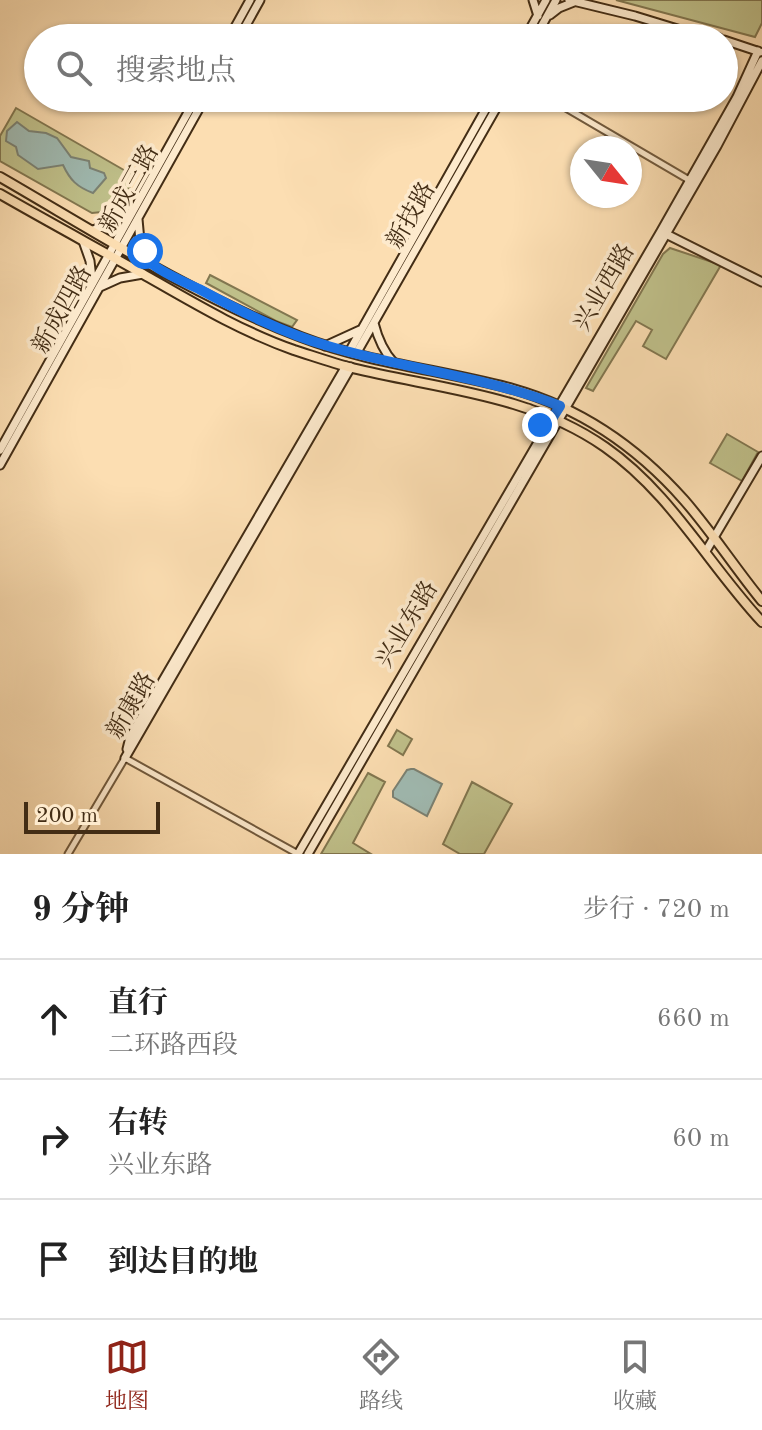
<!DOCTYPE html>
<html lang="zh">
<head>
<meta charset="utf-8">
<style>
  body { margin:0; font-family:"Old Standard TT","Noto Serif SC",serif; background:#f6f6f6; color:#222 }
  .compass { position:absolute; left:570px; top:136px; width:72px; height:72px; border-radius:50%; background:#fff; box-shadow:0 2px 6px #0004; rotate:120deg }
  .scale { position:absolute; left:24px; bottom:20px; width:136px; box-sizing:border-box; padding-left:8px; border:4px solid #432d15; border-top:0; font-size:22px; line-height:28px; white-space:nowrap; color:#432d15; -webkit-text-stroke:6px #fdeacd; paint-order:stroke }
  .stop { position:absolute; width:24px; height:24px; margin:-18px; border:6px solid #1a73e8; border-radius:50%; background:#fff }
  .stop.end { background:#1a73e8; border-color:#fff; box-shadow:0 2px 8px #0008 }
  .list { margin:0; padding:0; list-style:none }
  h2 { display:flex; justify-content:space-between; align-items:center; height:104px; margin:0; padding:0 32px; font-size:34px }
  h2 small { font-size:26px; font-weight:400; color:#767676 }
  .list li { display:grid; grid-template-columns:52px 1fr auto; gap:24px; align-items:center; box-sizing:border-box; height:120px; padding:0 32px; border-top:2px solid #e0e0e0 }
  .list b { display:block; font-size:30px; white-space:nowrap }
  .list p { margin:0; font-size:26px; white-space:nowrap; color:#767676 }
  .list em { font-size:26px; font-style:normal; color:#767676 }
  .icon { flex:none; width:44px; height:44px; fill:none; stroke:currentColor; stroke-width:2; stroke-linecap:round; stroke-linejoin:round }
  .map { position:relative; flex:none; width:762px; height:854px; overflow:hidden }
  .search { position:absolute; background:#fff; box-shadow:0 2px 6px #0004; left:24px; right:24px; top:24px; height:88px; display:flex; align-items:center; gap:20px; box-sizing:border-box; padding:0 28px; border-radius:44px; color:#767676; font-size:30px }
  .sheet { height:464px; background:#fff }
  nav { display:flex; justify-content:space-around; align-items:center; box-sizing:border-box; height:112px; border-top:2px solid #e0e0e0; background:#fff; font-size:22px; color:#767676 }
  nav a { display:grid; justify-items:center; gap:4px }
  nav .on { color:#8f2418 }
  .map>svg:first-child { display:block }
  .green { fill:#c0c18b; stroke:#827750; stroke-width:2 }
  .water { fill:#a0bbb3; stroke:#7b8274; stroke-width:2 }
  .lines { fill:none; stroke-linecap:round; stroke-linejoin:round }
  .street-casing { stroke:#71593c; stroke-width:9 }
  .secondary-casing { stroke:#432d15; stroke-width:11 }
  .primary-casing { stroke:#432d15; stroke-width:12 }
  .street { stroke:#fdeacd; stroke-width:5 }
  .secondary { stroke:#fdeacd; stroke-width:7 }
  .primary { stroke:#fcdeb2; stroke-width:8 }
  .route { stroke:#1a73e8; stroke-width:10 }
  .labels { text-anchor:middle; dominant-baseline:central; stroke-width:7; stroke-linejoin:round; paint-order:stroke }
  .street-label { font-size:24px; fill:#432d15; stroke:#fdeacd }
</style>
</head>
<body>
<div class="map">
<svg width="762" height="854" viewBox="0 0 762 854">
  <rect width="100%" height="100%" fill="#fcdeb2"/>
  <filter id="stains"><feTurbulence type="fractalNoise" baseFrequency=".0025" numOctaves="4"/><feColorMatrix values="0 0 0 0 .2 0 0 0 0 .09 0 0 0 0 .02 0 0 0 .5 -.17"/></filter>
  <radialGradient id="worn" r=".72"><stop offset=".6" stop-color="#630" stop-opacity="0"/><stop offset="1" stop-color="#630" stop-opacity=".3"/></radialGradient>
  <path class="green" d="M616,0H762V23L755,37Z
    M16,108L136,177C123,197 119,212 92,213L0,161V136Z
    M670,248L721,265L666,359L643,346L652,330L636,321L593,391L586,388L663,254Z
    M210,275L297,320L292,327L276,321L206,283Z
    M727,434L758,452L742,481L710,463Z
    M397,730L412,739L403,755L388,746Z
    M368,773L385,782L353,843L371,854H321Z
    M472,782L512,804L484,854H460L443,844Z"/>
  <path class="water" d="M17,122L29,131L46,133L57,138L71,157L89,161L90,168L104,173L106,178L93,193C77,187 70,180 63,165L38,169L18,155L16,147L6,141L7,131Z
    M411,769H414L442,784L427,816L393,797V791L407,770Z"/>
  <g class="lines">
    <g class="street-casing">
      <path id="street" d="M549,98L689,180
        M68,854L125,758L298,854"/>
    </g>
    <g class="secondary-casing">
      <path id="secondary" d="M533,0L538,16
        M569,0L635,16L707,38
        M550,15L559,8L574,2
        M703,32L719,38
        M229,38L250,0
        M239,38L260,0
        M525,38L546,0
        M535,38L556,0
        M724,40L760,52
        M138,219L140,241L151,263
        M93,230L110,224L131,212
        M664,233L762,282
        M83,241L90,261L92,279
        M100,287L120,278L143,274
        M374,323C378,339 383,351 394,363
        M325,346L360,330
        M349,352L492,98
        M356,354L502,98
        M0,450L196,98
        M0,465L205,98
        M706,551L762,456
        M127,749L130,737L346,366
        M125,758L351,367
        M298,854L661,231L737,97L758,51
        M308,854L717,146L762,61"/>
    </g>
    <g class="primary-casing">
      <path id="primary" d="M0,177C97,233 196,297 301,337C369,363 442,370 513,389C580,408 638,448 684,500C712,532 735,568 762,601
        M0,194C47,221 95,247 143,274C192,302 240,331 294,350C313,356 333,363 352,368C439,389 529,394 605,447C671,493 708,564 762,622
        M529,409L538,421L543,433"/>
    </g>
    <use href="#street" class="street"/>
    <use href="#secondary" class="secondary"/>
    <use href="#primary" class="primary"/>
  </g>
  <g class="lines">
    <path class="route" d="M145,251C147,255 148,259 150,262C157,270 188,284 199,289C240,311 283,333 328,346C404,369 485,376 560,406L543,433L540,425"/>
  </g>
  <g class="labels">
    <g class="street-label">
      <text transform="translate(130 189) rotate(-61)">新成三路</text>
      <text transform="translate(412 216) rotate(-60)">新技路</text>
      <text transform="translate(605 288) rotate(-60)">兴业西路</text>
      <text transform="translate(63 310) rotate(-61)">新成四路</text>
      <text transform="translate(408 625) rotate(-59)">兴业东路</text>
      <text transform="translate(132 706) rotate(-60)">新康路</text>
    </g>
  </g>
  <rect width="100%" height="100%" filter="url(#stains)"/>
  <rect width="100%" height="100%" fill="url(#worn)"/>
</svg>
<svg class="compass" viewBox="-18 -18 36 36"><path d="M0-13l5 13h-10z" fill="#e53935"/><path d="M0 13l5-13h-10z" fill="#767676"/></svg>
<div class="scale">200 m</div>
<div class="stop" style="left:145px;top:251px"></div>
<div class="stop end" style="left:540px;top:425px"></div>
<div class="search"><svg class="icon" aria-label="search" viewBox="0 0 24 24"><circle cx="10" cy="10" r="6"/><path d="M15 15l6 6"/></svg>搜索地点</div>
</div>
<section class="sheet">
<h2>9 分钟<small>步行 · 720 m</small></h2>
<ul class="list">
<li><svg class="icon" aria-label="ahead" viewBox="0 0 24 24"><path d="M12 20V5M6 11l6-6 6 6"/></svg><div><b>直行</b><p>二环路西段</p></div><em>660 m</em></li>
<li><svg class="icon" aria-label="right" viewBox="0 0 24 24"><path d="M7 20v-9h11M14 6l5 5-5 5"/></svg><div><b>右转</b><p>兴业东路</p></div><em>60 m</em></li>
<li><svg class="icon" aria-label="arrive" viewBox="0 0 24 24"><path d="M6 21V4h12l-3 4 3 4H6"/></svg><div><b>到达目的地</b></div></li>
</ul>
</section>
<nav>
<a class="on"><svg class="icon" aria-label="map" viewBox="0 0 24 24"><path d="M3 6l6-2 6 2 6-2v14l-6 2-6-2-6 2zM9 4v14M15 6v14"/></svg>地图</a>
<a><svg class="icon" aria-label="directions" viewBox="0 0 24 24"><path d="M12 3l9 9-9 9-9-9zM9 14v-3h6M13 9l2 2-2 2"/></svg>路线</a>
<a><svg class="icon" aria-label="saved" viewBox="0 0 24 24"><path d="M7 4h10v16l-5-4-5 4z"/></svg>收藏</a>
</nav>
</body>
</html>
